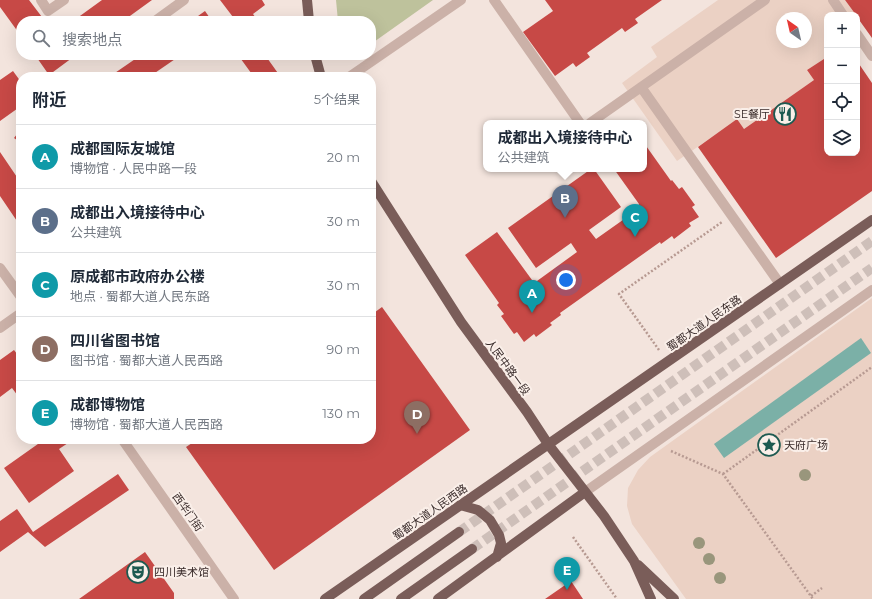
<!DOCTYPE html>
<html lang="zh">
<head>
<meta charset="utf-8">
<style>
  body { margin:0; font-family:Montserrat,"Noto Sans SC",sans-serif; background:#f6f6f7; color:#1f2937 }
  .controls { position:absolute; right:12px; top:12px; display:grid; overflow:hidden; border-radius:8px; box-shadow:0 4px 16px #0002 }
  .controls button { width:36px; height:36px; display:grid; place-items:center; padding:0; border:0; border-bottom:1px solid #e0e1e3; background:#fff; color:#1f2937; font:20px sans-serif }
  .compass { position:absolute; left:776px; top:12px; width:36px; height:36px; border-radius:50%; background:#fff; box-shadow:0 4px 16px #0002; rotate:326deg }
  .you { position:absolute; left:566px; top:280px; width:14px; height:14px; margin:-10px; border:3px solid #fff; border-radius:50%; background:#1a73e8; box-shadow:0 0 0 6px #1a73e833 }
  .badge { display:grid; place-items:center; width:26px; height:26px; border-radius:50%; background:#1a73e8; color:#fff; font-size:13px; font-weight:700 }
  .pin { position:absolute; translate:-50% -33px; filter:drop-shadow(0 1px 2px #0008) }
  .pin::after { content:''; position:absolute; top:21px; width:14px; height:12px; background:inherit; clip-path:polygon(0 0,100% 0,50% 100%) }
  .popup { position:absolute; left:483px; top:120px; width:164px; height:52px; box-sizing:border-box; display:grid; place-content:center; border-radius:8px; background:#fff; filter:drop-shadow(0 1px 3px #0005); font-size:13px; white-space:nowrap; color:#747a83 }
  .popup b { font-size:15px; color:#1f2937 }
  .popup::after { content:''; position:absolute; left:50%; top:100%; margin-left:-8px; border:8px solid transparent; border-top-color:#fff }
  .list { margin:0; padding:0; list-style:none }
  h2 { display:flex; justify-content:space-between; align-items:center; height:52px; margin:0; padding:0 16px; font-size:17px }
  h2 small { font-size:13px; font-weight:400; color:#747a83 }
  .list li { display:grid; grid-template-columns:26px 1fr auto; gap:12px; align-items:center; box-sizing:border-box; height:64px; padding:0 16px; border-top:1px solid #e0e1e3 }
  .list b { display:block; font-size:15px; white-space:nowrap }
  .list p { margin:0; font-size:13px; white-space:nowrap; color:#747a83 }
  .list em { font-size:13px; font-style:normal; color:#747a83 }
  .icon { flex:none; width:22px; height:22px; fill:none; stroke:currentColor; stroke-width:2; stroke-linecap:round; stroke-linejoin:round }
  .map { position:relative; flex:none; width:872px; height:599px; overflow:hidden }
  .search { position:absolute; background:#fff; box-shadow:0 4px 16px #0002; left:16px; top:16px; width:360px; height:44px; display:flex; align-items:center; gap:10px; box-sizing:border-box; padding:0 14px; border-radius:16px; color:#747a83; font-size:15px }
  .panel { position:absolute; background:#fff; box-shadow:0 4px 16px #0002; left:16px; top:72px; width:360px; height:372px; border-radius:16px }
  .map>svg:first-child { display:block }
  .green { fill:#bec29c }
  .plaza { fill:#ebd1c4; fill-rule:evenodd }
  .water { fill:#7bb0a7 }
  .building { fill:#c74946 }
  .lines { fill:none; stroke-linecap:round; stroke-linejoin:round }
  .major-tunnel { stroke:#cebfb9; stroke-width:10; stroke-dasharray:10 5; stroke-linecap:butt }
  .path { stroke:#b79a92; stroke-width:2.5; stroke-dasharray:2 2; stroke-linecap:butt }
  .minor { stroke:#cbb1a8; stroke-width:10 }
  .major { stroke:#7a5d59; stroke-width:10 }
  .tree { fill:#99967c }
  .labels { text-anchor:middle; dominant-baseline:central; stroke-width:4; stroke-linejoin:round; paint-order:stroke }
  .poi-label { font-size:11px; fill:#382a29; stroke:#faefe9; text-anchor:start }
  .street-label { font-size:11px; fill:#382a29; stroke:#faefe9 }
</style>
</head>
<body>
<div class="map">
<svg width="872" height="599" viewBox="0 0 872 599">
  <rect width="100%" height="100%" fill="#f3e4dd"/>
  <path class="green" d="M336,0H433L371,44V21H338Z"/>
  <path class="plaza" d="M718,0H845L856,15H827V57L807,70L814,80L744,129L737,120L677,161L622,83L657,57L651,47ZM782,18H806V42H782Z
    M872,298V599H686L632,524L627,506L628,488L638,470L650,457Z"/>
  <path class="water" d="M861,338L871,353L724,458L714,444Z"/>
  <path class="building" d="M0,0H29L45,21H21V36L0,7Z
    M102,0H152L123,21H73Z
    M220,0H262L265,5L253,14L258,21H236Z
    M545,0H662L635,19L638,23L625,32L622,28L587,53L590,57L576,67L573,63L555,76L523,32L553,11Z
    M845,0H872V38L857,17V15H856Z
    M205,11L212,21H191Z
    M35,55H76L49,75Z
    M141,55H181L149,77H109Z
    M238,55H265L280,76L278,77H254Z
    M827,57V153H857V61L872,83V191L776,258L698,147L737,119L744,129L814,80L807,70Z
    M13,71L21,82V106L0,121V80Z
    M21,129V143L14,138Z
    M644,143L671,181L672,180L679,189L682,187L695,205L692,207L699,217L689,223L691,226L674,239L672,236L661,244L660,242L560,313L561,315L550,323L552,325L536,337L534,334L524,342L517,332L514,334L501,316L504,314L497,305L499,303L465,255L497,232L532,280L537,281L577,252L571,243L536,268L508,228L591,169H594L621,207L589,230L596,239L637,210L639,204L614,169H644Z
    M0,152L21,183V227L0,196Z
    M382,307L470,430L274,570L186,447L198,439H371V315Z
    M14,350L21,359V400L12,388L0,397V360Z
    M45,439H74L59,449L74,471L29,503L4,468Z
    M118,474L129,490L45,547L28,532L0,552V521L17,509L33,532Z
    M145,552L174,593V599H79Z
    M571,581L583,599H545Z"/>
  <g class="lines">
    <path class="major-tunnel" d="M459,532L872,241
      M472,549L872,268"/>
    <path class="path" d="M659,350L619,294L722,222
      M671,451L723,474L813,599
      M723,474L872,367
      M573,537L617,599
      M811,596L822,588"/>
    <path class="minor" d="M41,0L48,11L64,0
      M494,0L580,123
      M833,0L843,15
      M155,21L184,0
      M857,34L872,56
      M349,77L461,0
      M641,87L780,284
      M590,123L765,0
      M0,268L21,297
      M0,328L21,313
      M122,439L234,599
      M585,492L872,290"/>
    <path class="major" d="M307,0L309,21
      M315,55L321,77
      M371,181L461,322L527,412L548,444L604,516L634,561L651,599
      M460,505L478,510L490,520L499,535L501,543L497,557
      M638,565L674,599
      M325,599L872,220
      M364,599L459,532
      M401,599L472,549
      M438,599L585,492"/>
  </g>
  <g class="tree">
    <circle cx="805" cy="475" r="6"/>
    <circle cx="699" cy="543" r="6"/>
    <circle cx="709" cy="559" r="6"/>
    <circle cx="720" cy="578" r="6"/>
  </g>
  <defs>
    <g id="restaurant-ring" transform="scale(1.15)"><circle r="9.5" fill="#faefe9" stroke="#1d5a51" stroke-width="1.5"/><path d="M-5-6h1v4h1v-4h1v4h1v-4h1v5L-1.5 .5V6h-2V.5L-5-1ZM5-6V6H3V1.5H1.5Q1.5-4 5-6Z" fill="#1d5a51"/></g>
    <g id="sight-ring" transform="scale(1.15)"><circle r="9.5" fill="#faefe9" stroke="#1d5a51" stroke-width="1.5"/><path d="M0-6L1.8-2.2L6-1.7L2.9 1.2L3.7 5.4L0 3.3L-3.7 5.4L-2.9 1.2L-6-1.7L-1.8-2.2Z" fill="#1d5a51"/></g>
    <g id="theatre-ring" transform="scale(1.15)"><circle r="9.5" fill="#faefe9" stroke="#1d5a51" stroke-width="1.5"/><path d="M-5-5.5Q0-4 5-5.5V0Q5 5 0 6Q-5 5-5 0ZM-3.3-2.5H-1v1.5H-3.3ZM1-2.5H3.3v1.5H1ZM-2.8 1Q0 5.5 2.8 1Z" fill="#1d5a51"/></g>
  </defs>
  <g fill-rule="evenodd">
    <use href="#restaurant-ring" x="785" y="114"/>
    <use href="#sight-ring" x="769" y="445"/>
    <use href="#theatre-ring" x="138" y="572"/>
  </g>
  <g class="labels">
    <g class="poi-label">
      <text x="770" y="114" text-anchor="end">SE餐厅</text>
      <text x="784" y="445">天府广场</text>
      <text x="154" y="572">四川美术馆</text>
    </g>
    <g class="street-label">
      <text transform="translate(704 323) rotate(-35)">蜀都大道人民东路</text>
      <text transform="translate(508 367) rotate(54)">人民中路一段</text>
      <text transform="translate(188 512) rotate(55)">西华门街</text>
      <text transform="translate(430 512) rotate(-35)">蜀都大道人民西路</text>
    </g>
  </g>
</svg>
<div class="controls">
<button>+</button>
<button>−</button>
<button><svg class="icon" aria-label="locate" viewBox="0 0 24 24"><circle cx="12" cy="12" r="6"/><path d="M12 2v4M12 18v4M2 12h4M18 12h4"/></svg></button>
<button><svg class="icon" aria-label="layers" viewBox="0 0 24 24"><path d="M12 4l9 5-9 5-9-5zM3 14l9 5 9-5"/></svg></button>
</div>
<svg class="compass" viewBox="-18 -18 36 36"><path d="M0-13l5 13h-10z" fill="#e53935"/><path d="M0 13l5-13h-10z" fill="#747a83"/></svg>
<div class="you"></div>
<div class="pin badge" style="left:532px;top:313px;background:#0f9aa8">A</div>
<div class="pin badge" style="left:565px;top:218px;background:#5c6f8a">B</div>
<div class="popup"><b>成都出入境接待中心</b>公共建筑</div>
<div class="pin badge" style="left:635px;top:237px;background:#0f9aa8">C</div>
<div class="pin badge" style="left:417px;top:434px;background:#8d6e63">D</div>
<div class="pin badge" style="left:567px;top:590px;background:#0f9aa8">E</div>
<div class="search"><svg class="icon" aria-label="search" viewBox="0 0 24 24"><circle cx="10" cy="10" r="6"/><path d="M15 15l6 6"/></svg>搜索地点</div>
<section class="panel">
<h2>附近<small>5个结果</small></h2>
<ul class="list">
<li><span class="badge" style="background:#0f9aa8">A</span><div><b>成都国际友城馆</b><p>博物馆 · 人民中路一段</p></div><em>20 m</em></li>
<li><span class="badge" style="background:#5c6f8a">B</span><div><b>成都出入境接待中心</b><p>公共建筑</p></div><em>30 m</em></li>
<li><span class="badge" style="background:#0f9aa8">C</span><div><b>原成都市政府办公楼</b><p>地点 · 蜀都大道人民东路</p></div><em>30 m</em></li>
<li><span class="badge" style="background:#8d6e63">D</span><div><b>四川省图书馆</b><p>图书馆 · 蜀都大道人民西路</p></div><em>90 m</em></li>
<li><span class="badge" style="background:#0f9aa8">E</span><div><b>成都博物馆</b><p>博物馆 · 蜀都大道人民西路</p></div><em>130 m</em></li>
</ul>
</section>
</div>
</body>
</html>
